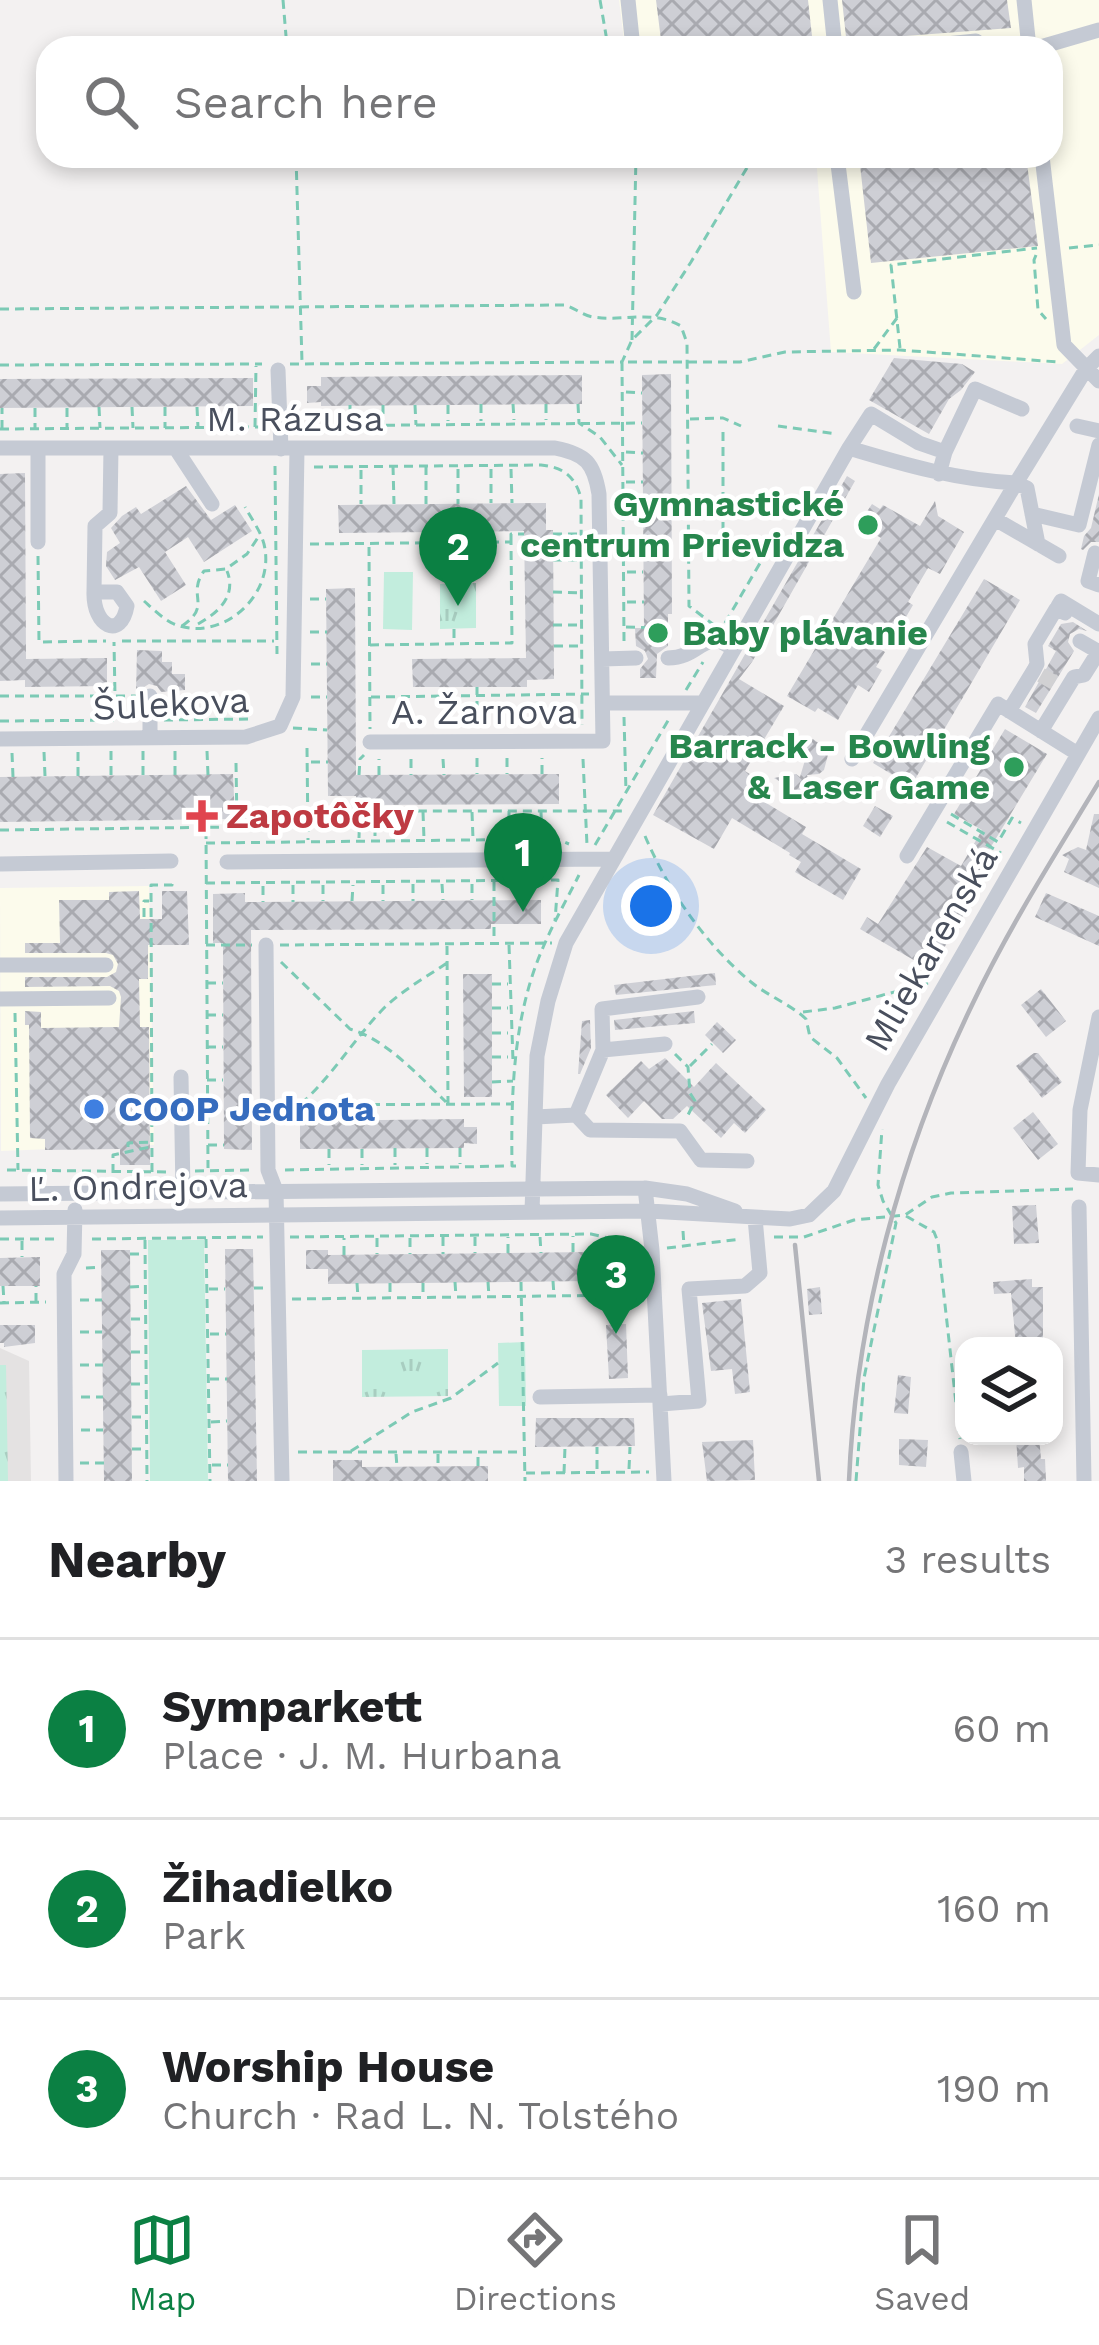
<!DOCTYPE html>
<html lang="en">
<head>
<meta charset="utf-8">
<style>
  body { margin:0; font-family:"Work Sans",sans-serif; background:#f6f6f6; color:#202124 }
  .controls { position:absolute; right:36px; bottom:36px; display:grid; overflow:hidden; border-radius:24px; box-shadow:0 6px 18px #0003 }
  .controls button { width:108px; height:108px; display:grid; place-items:center; padding:0; border:0; border-bottom:3px solid #e0e0e0; background:#fff; color:#202124; font:60px sans-serif }
  .you { position:absolute; left:651px; top:906px; width:42px; height:42px; margin:-30px; border:9px solid #fff; border-radius:50%; background:#1a73e8; box-shadow:0 0 0 18px #1a73e833 }
  .badge { display:grid; place-items:center; width:78px; height:78px; border-radius:50%; background:#0b8043; color:#fff; font-size:39px; font-weight:700 }
  .pin { position:absolute; translate:-50% -99px; filter:drop-shadow(0 3px 6px #0008) }
  .pin::after { content:''; position:absolute; top:63px; width:42px; height:36px; background:inherit; clip-path:polygon(0 0,100% 0,50% 100%) }
  .list { margin:0; padding:0; list-style:none }
  h2 { display:flex; justify-content:space-between; align-items:center; height:156px; margin:0; padding:0 48px; font-size:51px }
  h2 small { font-size:39px; font-weight:400; color:#757577 }
  .list li { display:grid; grid-template-columns:78px 1fr auto; gap:36px; align-items:center; box-sizing:border-box; height:180px; padding:0 48px; border-top:3px solid #e0e0e0 }
  .list b { display:block; font-size:45px; white-space:nowrap }
  .list p { margin:0; font-size:39px; white-space:nowrap; color:#757577 }
  .list em { font-size:39px; font-style:normal; color:#757577 }
  .icon { flex:none; width:66px; height:66px; fill:none; stroke:currentColor; stroke-width:2; stroke-linecap:round; stroke-linejoin:round }
  .map { position:relative; flex:none; width:1099px; height:1481px; overflow:hidden }
  .search { position:absolute; background:#fff; box-shadow:0 6px 18px #0003; left:36px; right:36px; top:36px; height:132px; display:flex; align-items:center; gap:30px; box-sizing:border-box; padding:0 42px; border-radius:36px; color:#757577; font-size:45px }
  .sheet { height:696px; background:#fff }
  nav { display:flex; justify-content:space-around; align-items:center; box-sizing:border-box; height:168px; border-top:3px solid #e0e0e0; background:#fff; font-size:33px; color:#757577 }
  nav a { display:grid; justify-items:center; gap:6px }
  nav .on { color:#0b8043 }
  .map>svg:first-child { display:block }
  .commercial { fill:#fcfbec }
  .education { fill:#e4e2e2 }
  .grass { fill:#c2eddd }
  .park { fill:url(#park-tufts) }
  .building { fill:url(#building-cross-hatch) }
  .lines { fill:none; stroke-linecap:round; stroke-linejoin:round }
  .minor-tunnel { stroke:#d1d1d3; stroke-width:15; stroke-dasharray:15 8; stroke-linecap:butt }
  .path { stroke:#7ccab5; stroke-width:3; stroke-dasharray:9 6; stroke-linecap:butt }
  .minor { stroke:#c5cad4; stroke-width:15 }
  .rail { stroke:#b3b4ba; stroke-width:4.5 }
  .leisure-dot { fill:#2e9e5b; stroke:#fff; stroke-width:4.5 }
  .health-dot { fill:#e0444e; stroke:#fff; stroke-width:4.5 }
  .shop-dot { fill:#3f7fe0; stroke:#fff; stroke-width:4.5 }
  .labels { text-anchor:middle; dominant-baseline:central; stroke-width:9; stroke-linejoin:round; paint-order:stroke }
  .street-label { font-size:36px; fill:#494f5d; stroke:#fff }
  .leisure-label { font-size:36px; font-weight:bold; fill:#27864d; stroke:#fff; text-anchor:end }
  .health-label { font-size:36px; font-weight:bold; fill:#be3a42; stroke:#fff; text-anchor:start }
  .shop-label { font-size:36px; font-weight:bold; fill:#366cbe; stroke:#fff; text-anchor:start }
</style>
</head>
<body>
<div class="map">
<svg width="1099" height="1481" viewBox="0 0 1099 1481">
  <defs>
    <pattern id="park-tufts" width="24" height="20" patternUnits="userSpaceOnUse" patternTransform="scale(3)"><rect width="24" height="20" fill="#c2eddd"/><path d="M3 7l-1-3M5 7V3M7 7l1-3M15 17l-1-3M17 17v-4M19 17l1-3" fill="none" stroke="#a8cdc0"/></pattern>
    <pattern id="building-cross-hatch" width="8" height="8" patternUnits="userSpaceOnUse" patternTransform="scale(3)"><rect width="8" height="8" fill="#cecfd5"/><path d="M0 0l8 8M0 8l8-8" fill="none" stroke="#a9aab0"/></pattern>
  </defs>
  <rect width="100%" height="100%" fill="#f3f1f1"/>
  <path class="commercial" d="M619,0H1099V335L1062,364L831,352L816,156H1051V48H625Z
    M149,886L154,1145L1,1151L0,888Z"/>
  <path class="education" d="M0,1348L29,1361L31,1481H0Z"/>
  <path class="grass" d="M384,572H413L412,630L383,629Z
    M148,1240H204L208,1481H150Z
    M525,1342L526,1406H499L498,1343Z"/>
  <path class="park" d="M476,583V628L440,629V584Z
    M448,1349V1396L362,1397V1350Z
    M0,1365H6L8,1481H0Z"/>
  <path class="building" d="M656,0H808L813,45L791,48H662Z
    M842,0H1007L1011,28L905,36L897,41L847,46Z
    M859,156H1026L1038,246L871,263Z
    M894,358L962,364L975,372L961,390L949,399L929,434L869,400Z
    M671,374L672,614H668V646L657,654L656,678H640V669L648,659L645,651L636,646L635,628H644L642,375Z
    M582,375V404L321,406V402L307,403V386H321V377Z
    M253,378V406L0,408V379Z
    M25,473L26,659L107,658V686L25,687V680L0,681V474Z
    M847,476L855,481L752,662L739,679L784,706L745,771L756,778L748,792L806,827L802,834L861,869L843,900L795,872L801,862L789,855L790,853L732,818L714,849L653,815Z
    M186,486L211,520L235,505L252,531L204,562L188,537L165,552L186,585L161,601L139,567L115,580L106,566L107,552L120,543L111,528L122,516L136,507L141,514Z
    M1099,494V542H1091L1083,550L1081,549L1084,536L1091,528Z
    M935,501L938,516L964,532L940,574L928,568L908,602L913,605L906,617L901,614L880,649L885,652L876,667L882,670L869,692L858,685L838,720L818,708L815,712L787,696L881,538L859,525L868,510L872,504L880,509L883,505L920,526Z
    M546,503V530H553L554,679L527,680V687H413L412,659L526,658L524,531L339,533L338,505Z
    M984,579L1020,600L911,786L873,763Z
    M355,588L356,775L559,774V804L363,805V803L357,802L356,796H328L326,589Z
    M1073,622L1087,631L1079,629L1070,634L1068,642L1074,651L1036,713L1025,707L1056,651L1048,646L1061,624Z
    M137,650L162,651V662H172V674H185V690L161,692L157,686L149,684L136,692Z
    M1005,729L1047,754L989,850L999,855L931,970L860,929L867,917L878,924L927,847L961,866L982,830L954,814Z
    M813,739L829,751L824,770L819,774L807,775L814,802L774,778L796,774L800,777L808,750L806,744Z
    M233,774L235,819L0,822V777Z
    M875,806L893,816L880,837L863,826Z
    M1094,814H1099V888L1064,872L1069,859L1062,855L1078,847L1086,850Z
    M139,891L140,919H162V891H187L189,945H148V979H139L140,1027H149L150,1165H120V1149L45,1150V1139L30,1138L29,1025H25V1011L41,1012V1028L119,1027L121,997L119,991L110,986L25,987V977H107L116,972L118,964L113,955L106,953H25V943H60L59,900H109V892Z
    M245,893V902L541,900V924H491V929L251,930L252,1150L224,1149L223,943H213V894Z
    M1046,893L1099,916V946L1035,917Z
    M715,973L716,985L616,995L614,985Z
    M463,974H492V1097H464Z
    M1041,989L1066,1021L1046,1037L1021,1005Z
    M694,1011L695,1023L615,1030L614,1020Z
    M590,1020L591,1048L580,1074H578L582,1021Z
    M717,1022L736,1040L723,1053L705,1035Z
    M1034,1053H1038L1062,1082L1042,1098L1016,1066Z
    M665,1058L694,1087L716,1063L766,1110L745,1133L734,1123L721,1138L687,1106L673,1119H662L644,1101L628,1118L606,1095L641,1061L649,1069Z
    M1033,1112L1058,1144L1038,1160L1013,1128Z
    M464,1119V1127H477V1144L464,1143V1148L300,1149V1121Z
    M1036,1205L1039,1243L1014,1244L1012,1206Z
    M225,1249H253L257,1481H228Z
    M101,1250H130L132,1481H104Z
    M306,1250H328V1255L590,1252V1281L328,1284V1269H306Z
    M40,1257V1286H0V1258Z
    M1032,1279V1287H1043V1343L1016,1345L1011,1293L994,1294L993,1282Z
    M820,1287L822,1314L809,1315L807,1289Z
    M741,1299L750,1392L735,1394L732,1369L711,1371L702,1303Z
    M626,1324L628,1378L609,1379L606,1325Z
    M0,1325H35V1343L4,1347V1343H0Z
    M898,1375L911,1377L908,1414L894,1413Z
    M536,1418H634L635,1446L535,1447Z
    M1016,1436H1039L1041,1459H1045L1046,1481H1024V1467L1018,1468Z
    M899,1439L928,1440L926,1467L899,1465Z
    M753,1440L755,1480L707,1481L702,1442Z
    M333,1460H362V1467L488,1466V1481H333Z"/>
  <g class="lines">
    <path class="minor-tunnel" d="M1041,675L1055,683"/>
    <path class="path" d="M283,0L287,48
      M600,0L607,41L612,48
      M296,156L302,362
      M1069,248L1099,245
      M1036,255L1034,260L1038,310L1046,319
      M0,309L565,305C575,308 582,315 593,317C624,322 652,309 681,326L687,343L689,606L714,625
      M632,340L636,156
      M900,348L891,265L1037,248
      M874,349L897,318
      M290,364L622,362L632,340L657,315L691,262L754,156
      M0,365L262,364
      M626,392L642,393
      M481,404V421
      M513,404L514,420
      M546,404V420
      M578,404L579,423L600,437L622,465
      M350,405V426
      M383,405V425
      M415,405L416,425
      M448,405V421
      M230,406L231,427
      M99,407L100,428
      M132,407L133,428
      M165,407V428
      M197,407L198,428
      M35,408V429
      M67,408V429
      M690,419L723,418L741,426
      M296,426L642,423
      M778,426L837,434
      M255,427L256,366
      M0,429L262,427
      M2,429V408
      M723,432V546
      M626,452L643,453
      M275,466L277,654
      M393,466L394,504
      M426,466V504
      M314,467L541,465C563,467 575,476 581,498L582,725
      M458,469V504
      M491,469V503
      M511,469L512,503
      M361,470V504
      M626,482H643
      M627,512H643
      M553,534H579
      M511,542V534H524
      M627,542H643
      M310,544L511,542L512,643L369,645
      M690,546L770,545
      M369,547L370,729
      M38,556L39,642L106,641
      M553,560H581
      M627,572H643
      M553,592L581,593
      M310,599H326
      M144,601C153,609 163,619 174,624C220,643 273,598 265,549C263,534 252,520 245,507
      M627,602H644
      M725,623L777,534
      M198,624C218,613 237,596 227,571
      M553,625H581
      M182,626C213,605 186,596 204,571L226,569L247,554L259,536
      M626,627L659,628
      M454,629V642
      M310,632H327
      M122,641H274
      M624,641L622,362H740L785,352L900,350L1058,362
      M554,646H581
      M311,664H327
      M686,690L703,662
      M0,696H115L114,642
      M116,696H137
      M311,697H327
      M371,697L589,694
      M624,717L626,792
      M164,720L250,719
      M0,721L136,720
      M477,725V687
      M293,728L327,730
      M307,748L308,840
      M111,751V776
      M175,751V775
      M207,751L208,775
      M44,752L45,776
      M78,752V776
      M12,753L13,777
      M477,758V774
      M507,758V774
      M411,759V775
      M443,759L444,775
      M583,759L587,845
      M311,762H328
      M236,763L237,826
      M542,774V758
      M143,775V751
      M359,775L360,759L364,755
      M379,775V759
      M509,811V837
      M375,812V838
      M423,812L424,839
      M472,812L473,839
      M541,812L542,838
      M951,814L998,842L1012,818L1021,823
      M947,822L1001,853
      M0,830L308,826L360,811H626
      M206,830L208,1168
      M645,836C668,890 705,944 751,982C768,996 790,1004 806,1019L810,1037L837,1058L866,1098
      M359,838L360,803
      M206,843L557,839L569,844
      M595,845L669,719
      M494,882V944
      M206,883L558,880L555,921
      M413,884V901
      M442,884L443,900
      M472,884V900
      M293,885V902
      M323,885V901
      M383,885V901
      M263,886V902
      M352,901L353,885
      M144,917V901H149
      M206,945H252
      M280,945L552,943
      M509,945L513,1061
      M447,946L448,1104
      M281,962L350,1029C387,1040 419,1076 446,1102
      M207,983H223
      M492,984H508
      M492,1008H508
      M803,1012L835,1008L928,983
      M15,1013L18,1170
      M207,1015H223
      M492,1033H508
      M207,1047H223
      M675,1054L688,1067L690,1093L695,1101L686,1119
      M492,1057H508
      M690,1066L712,1044
      M207,1080H223
      M492,1082L513,1081
      M301,1104C333,1075 354,1039 384,1008C403,990 426,977 447,963
      M281,1105L511,1104
      M208,1113H223
      M208,1145H224
      M128,1147V1143L152,1142
      M395,1148V1165
      M427,1148V1164
      M460,1148V1164
      M329,1149V1165
      M362,1149V1165
      M516,1166H512C511,1091 513,1013 545,943C555,920 568,897 579,875
      M7,1170L168,1172
      M285,1170L510,1166
      M195,1171L252,1170
      M152,1172L151,885H172V878
      M113,1173V1155L150,1147
      M906,1216L934,1232L938,1242L960,1439
      M683,1231L684,1246
      M290,1237L591,1234L634,1244
      M443,1237V1254
      M475,1237V1253
      M540,1237L541,1253
      M774,1237H804L854,1220L905,1215L932,1197L951,1193L1073,1189
      M377,1238V1254
      M410,1238V1254
      M0,1239H59
      M92,1239L263,1237
      M206,1239L210,1481
      M145,1240L147,1481
      M22,1241V1257
      M667,1248L741,1239
      M573,1252V1236
      M508,1253V1237
      M130,1254H145
      M344,1255V1238
      M86,1268L101,1267
      M553,1281L554,1296
      M586,1281L587,1296
      M455,1282L456,1297
      M488,1282L489,1297
      M521,1282L525,1481
      M357,1283L358,1298
      M390,1283V1298
      M423,1283V1297
      M3,1286L4,1302
      M130,1287L145,1286
      M254,1288H265
      M209,1289H225
      M292,1299L637,1295
      M80,1300H102
      M36,1302V1286
      M0,1303L46,1302
      M131,1319H146
      M80,1332H102
      M210,1334H226
      M131,1352H146
      M80,1365H103
      M210,1379H227
      M131,1384H146
      M81,1397H103
      M132,1417H147
      M211,1422L227,1421
      M81,1430H103
      M132,1449H147
      M351,1451L412,1412L451,1398L498,1363
      M298,1452H524
      M396,1454L397,1467
      M438,1454V1467
      M80,1463H104
      M212,1465H228
      M478,1466V1454
      M597,1469V1447
      M629,1469L630,1447
      M526,1473L649,1472
      M564,1473L565,1447
      M856,1481L864,1378L896,1223L883,1201L878,1185L882,1129"/>
    <path class="minor" d="M628,0L633,48
      M830,0L835,48
      M1024,0L1029,48
      M906,48L976,41L984,48
      M1037,48L1099,30
      M837,156L854,292
      M1042,156L1064,345L1099,381
      M278,370L281,449
      M1077,426L1099,431
      M0,448H555C586,454 594,463 599,494L603,741L370,742
      M38,448V542
      M849,448L871,414L919,443L945,452
      M176,449L212,504
      M939,474L945,452L975,389L1022,409
      M1032,514L1079,525L1099,445
      M995,519L1059,556
      M1095,553L1088,581L1099,585
      M94,592C93,627 121,640 127,606L117,592H94L95,526L110,513L111,448
      M1058,606L1061,601L1099,624
      M1080,641L1099,652
      M668,658C693,657 695,645 716,639L734,649
      M602,659L636,658
      M150,696V738
      M603,703H702
      M1009,711L1034,670L1037,664L1035,644L1056,609L1065,613
      M1041,731L1074,677L1084,675L1099,651
      M0,739L246,737L280,726L293,697L297,449
      M852,759L1016,483L1027,488L1038,544
      M907,856L998,704L1078,754
      M227,862L613,859
      M0,864L171,861
      M266,945L268,1170L276,1191L282,1481
      M0,965H106
      M0,999L109,998
      M1099,1017L1080,1110L1078,1173L1099,1175
      M603,1050L602,1009L698,997
      M181,1077L183,1192
      M576,1115L603,1050L665,1044
      M535,1117L576,1115L590,1130L680,1131L701,1160L747,1161
      M645,1188L652,1250L664,1481
      M0,1194L645,1188L687,1194L735,1211
      M1079,1207L1084,1481
      M532,1212L537,1056L548,1001L566,943L849,448C905,465 958,480 1016,483L1086,369L1099,356
      M0,1218L649,1211L790,1219L809,1215L834,1191L888,1084L1099,718
      M540,1397L660,1395
      M661,1404L699,1401L689,1289L745,1286L760,1273L755,1218
      M961,1452L964,1481
      M66,1481L64,1274L74,1254L75,1210"/>
    <path class="rail" d="M795,1245L819,1481
      M849,1481C856,1317 901,1152 972,1005C1009,927 1055,855 1099,782"/>
  </g>
  <g class="leisure-dot">
    <circle cx="868" cy="525" r="12"/>
    <circle cx="658" cy="633" r="12"/>
    <circle cx="1014" cy="767" r="12"/>
  </g>
  <path class="health-dot" d="M196 798h12v12h12v12h-12v12h-12v-12h-12v-12h12z"/>
  <circle class="shop-dot" cx="94" cy="1109" r="12"/>
  <g class="labels">
    <g class="street-label">
      <text x="295" y="419">M. Rázusa</text>
      <text transform="translate(171 704) rotate(-3)">Šulekova</text>
      <text x="484" y="712">A. Žarnova</text>
      <text transform="translate(931 949) rotate(-60)">Mliekarenská</text>
      <text transform="translate(138 1187) rotate(-1)">Ľ. Ondrejova</text>
    </g>
    <g class="leisure-label">
      <text x="844" y="504">Gymnastické<tspan x="844" dy="41">centrum Prievidza</tspan></text>
      <text x="682" y="633" text-anchor="start">Baby plávanie</text>
      <text x="990" y="746">Barrack - Bowling<tspan x="990" dy="41">&amp; Laser Game</tspan></text>
    </g>
    <g class="health-label">
      <text x="226" y="816">Zapotôčky</text>
    </g>
    <g class="shop-label">
      <text x="118" y="1109">COOP Jednota</text>
    </g>
  </g>
</svg>
<div class="controls">
<button><svg class="icon" aria-label="layers" viewBox="0 0 24 24"><path d="M12 4l9 5-9 5-9-5zM3 14l9 5 9-5"/></svg></button>
</div>
<div class="you"></div>
<div class="pin badge" style="left:523px;top:912px">1</div>
<div class="pin badge" style="left:458px;top:606px">2</div>
<div class="pin badge" style="left:616px;top:1334px">3</div>
<div class="search"><svg class="icon" aria-label="search" viewBox="0 0 24 24"><circle cx="10" cy="10" r="6"/><path d="M15 15l6 6"/></svg>Search here</div>
</div>
<section class="sheet">
<h2>Nearby<small>3 results</small></h2>
<ul class="list">
<li><span class="badge">1</span><div><b>Symparkett</b><p>Place · J. M. Hurbana</p></div><em>60 m</em></li>
<li><span class="badge">2</span><div><b>Žihadielko</b><p>Park</p></div><em>160 m</em></li>
<li><span class="badge">3</span><div><b>Worship House</b><p>Church · Rad L. N. Tolstého</p></div><em>190 m</em></li>
</ul>
</section>
<nav>
<a class="on"><svg class="icon" aria-label="map" viewBox="0 0 24 24"><path d="M3 6l6-2 6 2 6-2v14l-6 2-6-2-6 2zM9 4v14M15 6v14"/></svg>Map</a>
<a><svg class="icon" aria-label="directions" viewBox="0 0 24 24"><path d="M12 3l9 9-9 9-9-9zM9 14v-3h6M13 9l2 2-2 2"/></svg>Directions</a>
<a><svg class="icon" aria-label="saved" viewBox="0 0 24 24"><path d="M7 4h10v16l-5-4-5 4z"/></svg>Saved</a>
</nav>
</body>
</html>
